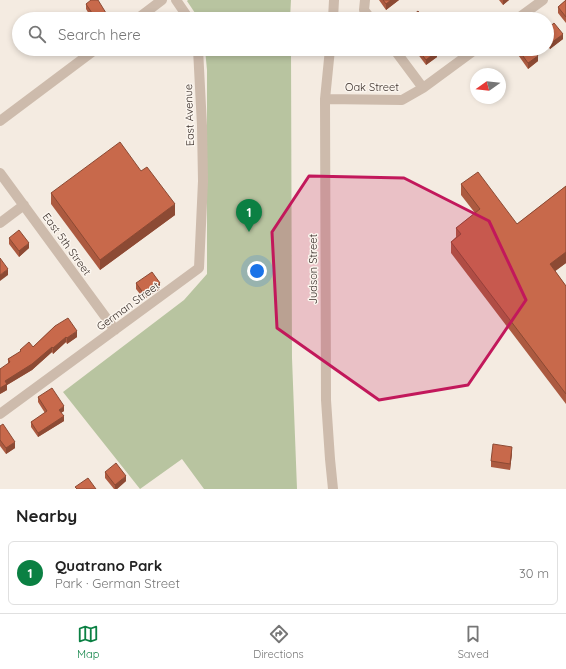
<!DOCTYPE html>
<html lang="en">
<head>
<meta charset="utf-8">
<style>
  body { margin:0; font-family:Quicksand,sans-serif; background:#f2f2f2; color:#222 }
  .compass { position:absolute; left:470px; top:68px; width:36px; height:36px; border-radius:50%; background:#fff; box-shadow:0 2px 6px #0003; rotate:255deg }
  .you { position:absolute; left:257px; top:271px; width:14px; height:14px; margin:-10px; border:3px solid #fff; border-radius:50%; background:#1a73e8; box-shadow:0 0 0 6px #1a73e833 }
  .badge { display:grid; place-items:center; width:26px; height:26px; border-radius:50%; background:#0b8043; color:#fff; font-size:13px; font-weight:700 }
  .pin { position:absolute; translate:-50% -33px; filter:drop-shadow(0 1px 2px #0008) }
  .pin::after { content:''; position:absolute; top:21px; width:14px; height:12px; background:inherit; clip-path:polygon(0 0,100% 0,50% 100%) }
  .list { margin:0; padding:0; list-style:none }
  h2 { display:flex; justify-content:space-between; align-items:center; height:52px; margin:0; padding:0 16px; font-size:17px }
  h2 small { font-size:13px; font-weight:400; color:#767676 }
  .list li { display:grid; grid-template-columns:26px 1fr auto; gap:12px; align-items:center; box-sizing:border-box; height:64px; margin:0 8px 8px; padding:0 8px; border:1px solid #e0e0e0; border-radius:6px }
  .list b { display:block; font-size:15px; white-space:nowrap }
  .list p { margin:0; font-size:13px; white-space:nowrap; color:#767676 }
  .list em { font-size:13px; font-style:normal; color:#767676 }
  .icon { flex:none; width:22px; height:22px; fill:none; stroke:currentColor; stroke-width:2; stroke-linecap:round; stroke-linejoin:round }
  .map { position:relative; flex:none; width:566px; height:489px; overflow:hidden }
  .search { position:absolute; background:#fff; box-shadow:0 2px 6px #0003; left:12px; right:12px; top:12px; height:44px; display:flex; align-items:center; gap:10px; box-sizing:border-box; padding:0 14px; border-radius:22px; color:#767676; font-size:15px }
  .sheet { height:124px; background:#fff }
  nav { display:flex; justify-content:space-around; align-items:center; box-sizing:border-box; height:56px; border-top:1px solid #e0e0e0; background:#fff; font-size:11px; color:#767676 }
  nav a { display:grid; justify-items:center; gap:2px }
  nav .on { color:#0b8043 }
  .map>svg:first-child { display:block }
  .green { fill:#b8c4a0 }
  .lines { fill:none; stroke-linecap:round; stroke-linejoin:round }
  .street { stroke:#cdbbac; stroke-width:10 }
  .wall { fill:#ac5a40 }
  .shaded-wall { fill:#8c4a34 }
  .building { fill:#c8694b; stroke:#8c4a34 }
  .marked { fill:#c2185b; fill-opacity:0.2; stroke:#c2185b; stroke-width:3; stroke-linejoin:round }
  .labels { text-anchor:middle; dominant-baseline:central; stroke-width:3; stroke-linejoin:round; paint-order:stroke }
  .street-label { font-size:11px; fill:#3b302b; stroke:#fbf5ee }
</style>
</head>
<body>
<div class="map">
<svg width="566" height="489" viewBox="0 0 566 489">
  <rect width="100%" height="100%" fill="#f4ebe1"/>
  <path class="green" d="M188,0H291L290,19H199L187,1Z
    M205,49H291L292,358L297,489H204L182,459L140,489L63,392L184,300L207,274V70Z"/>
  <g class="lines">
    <path class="street" d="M176,0L189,19
      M365,0L364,10L371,19
      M137,19L162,0
      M333,19L334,0
      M517,19L543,0
      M330,49L325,99L326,400L330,459L333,489
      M394,49L423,88
      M325,99L402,100L423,88L476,49
      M0,121L96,49
      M0,173L115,330
      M0,223L24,205
      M0,414L199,268L203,181L202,126L198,49"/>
  </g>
  <path class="wall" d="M379,0H399L386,10Z
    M499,0H509L503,5Z
    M566,0V23L558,13V7Z
    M86,4L106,19H92L86,9Z
    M547,29L563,39L550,49L547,45Z
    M414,49H440L437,51V57L426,65Z
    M514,49H533L538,61L528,69Z
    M141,171L175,215L100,270L51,204V193Z
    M461,184L517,224L566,186V263L555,271L566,286V404L451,253V242L456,237V228L475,213L461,195Z
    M9,238L29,248L19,257L9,244Z
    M136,283L160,289L144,299L136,289Z
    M55,326L77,337L67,344L66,342L53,354L52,352L32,370L7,385V390L0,394L8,364V359L20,352V350L33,347Z
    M38,397L64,411L61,413L64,421L38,437L31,427V422L45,413L38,402Z
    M0,426L15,448L6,454L0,446Z
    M512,453L510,470L491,467V461Z
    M105,472L126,481L117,489H114L105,478Z"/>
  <path class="shaded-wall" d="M391,0H399L386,10V4Z
    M503,0H509L503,5Z
    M106,13V19H97Z
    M563,34V39L550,49V44Z
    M437,51V57L426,65V60Z
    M538,56V61L528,69V63Z
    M175,204V215L100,270V260Z
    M29,243V248L19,257V251Z
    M566,252V263L550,275V264Z
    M8,269V275L0,281V275Z
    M160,283V289L144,299V294Z
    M77,331V337L67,344V338Z
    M66,337V342L53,354V348Z
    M52,347V352L32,370L7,385V390L0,394V388L5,381Z
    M64,406V411L59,414V410Z
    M64,416V421L38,437V433Z
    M15,442V448L6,454V448Z
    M512,447V453L510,470V464Z
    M126,476V481L117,489H115V485Z"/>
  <path class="building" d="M91,0H98L106,13L97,19H96L86,4Z
    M383,0H391L386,4Z
    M566,0V17L558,7Z
    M418,11L424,19H408Z
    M554,23L563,34L550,44L547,40V29Z
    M418,49H436L437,51L426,60Z
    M518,49H533L538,56L528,63Z
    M120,142L141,171L147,167L175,204L100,260L51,193Z
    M478,172L517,224L566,186V252L550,264L566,286V394L451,242L461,234L456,228L480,209L461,184Z
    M19,230L29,243L19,251L9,238Z
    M0,258L8,269L0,275Z
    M152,272L160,283L144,294L136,283Z
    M68,318L77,331L67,338L66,337L53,348L52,347L32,364L5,381L7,384L0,388V369L10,362L8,359L21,351L20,350L29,342L33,347L55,326Z
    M52,388L64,406L59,410L64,416L38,433L31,422L47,411L38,397Z
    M3,424L15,442L6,448L0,440V426Z
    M493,444L512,447L510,464L491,461Z
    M116,463L126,476L115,485L105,472Z
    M88,478L96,489H77L75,487Z"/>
  <path class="marked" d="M309,176L404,178L489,221L526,300L468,385L379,400L277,328L272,232Z"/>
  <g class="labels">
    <g class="street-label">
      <text x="372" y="87">Oak Street</text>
      <text transform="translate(189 115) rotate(-92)">East Avenue</text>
      <text transform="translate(67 244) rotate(54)">East 5th Street</text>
      <text transform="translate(313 269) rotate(-90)">Judson Street</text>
      <text transform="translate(128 306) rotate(-36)">German Street</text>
    </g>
  </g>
</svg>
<svg class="compass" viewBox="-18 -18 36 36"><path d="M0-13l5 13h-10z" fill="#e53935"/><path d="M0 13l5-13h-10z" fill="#767676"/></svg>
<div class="you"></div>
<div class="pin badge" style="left:249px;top:232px">1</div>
<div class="search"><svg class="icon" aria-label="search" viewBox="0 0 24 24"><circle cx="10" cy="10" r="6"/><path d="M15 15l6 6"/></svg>Search here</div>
</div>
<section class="sheet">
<h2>Nearby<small></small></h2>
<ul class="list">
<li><span class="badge">1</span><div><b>Quatrano Park</b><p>Park · German Street</p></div><em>30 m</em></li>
</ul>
</section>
<nav>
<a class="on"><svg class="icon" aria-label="map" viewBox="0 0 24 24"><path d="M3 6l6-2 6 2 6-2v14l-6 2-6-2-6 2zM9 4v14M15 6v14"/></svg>Map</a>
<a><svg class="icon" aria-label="directions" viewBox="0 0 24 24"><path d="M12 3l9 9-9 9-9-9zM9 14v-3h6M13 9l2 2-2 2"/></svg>Directions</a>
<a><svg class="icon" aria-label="saved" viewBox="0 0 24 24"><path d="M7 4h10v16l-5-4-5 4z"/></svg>Saved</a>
</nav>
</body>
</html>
